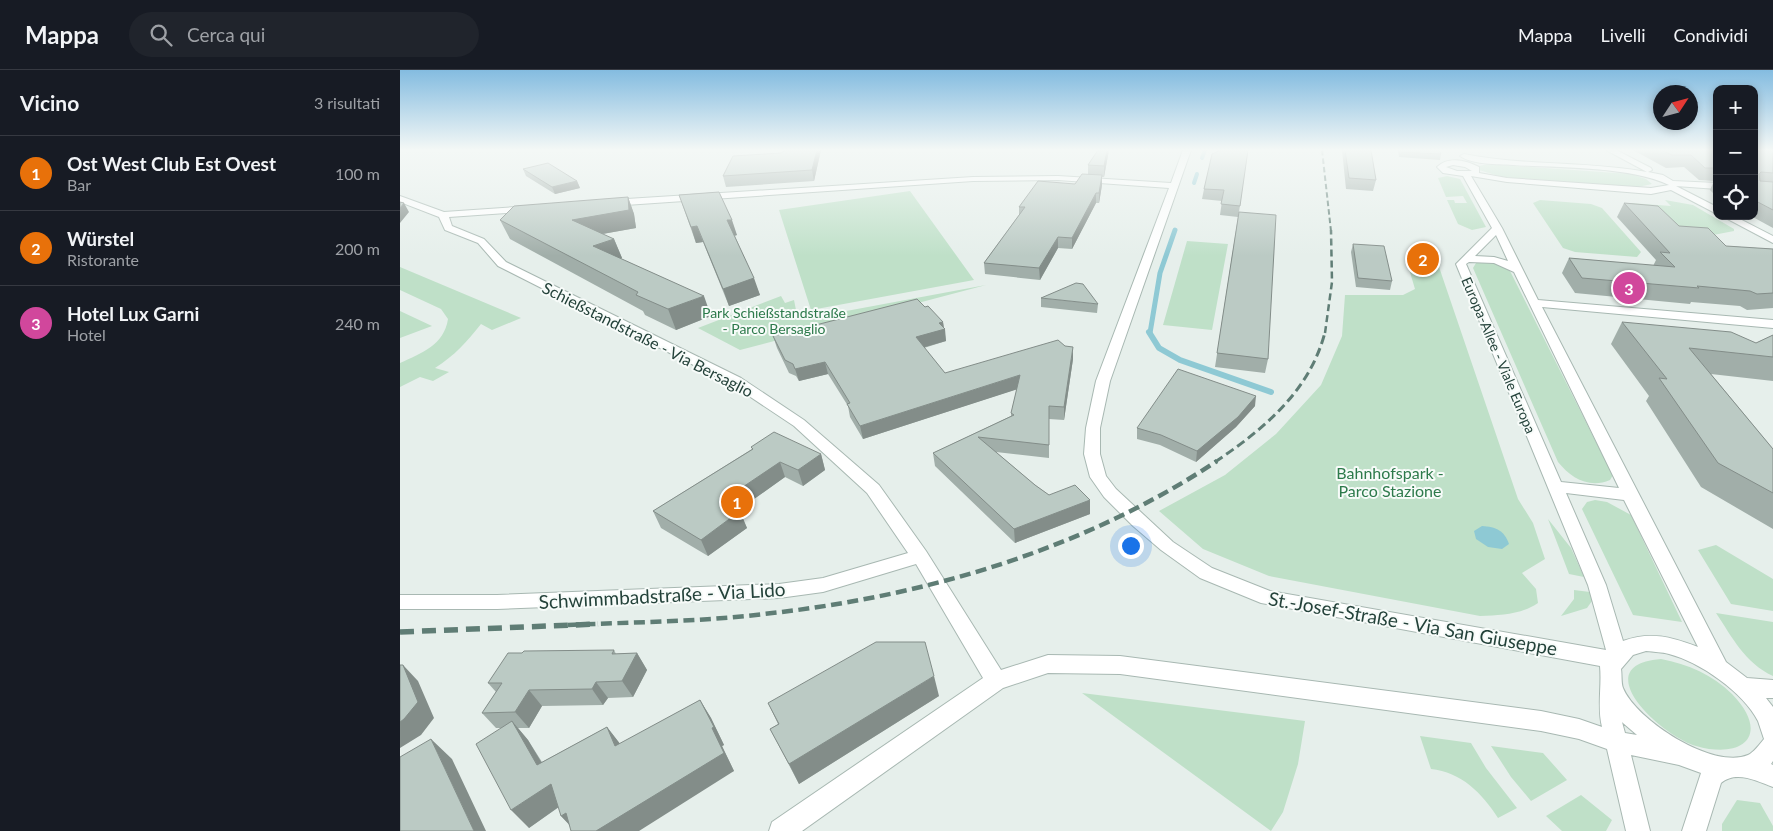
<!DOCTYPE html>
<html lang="it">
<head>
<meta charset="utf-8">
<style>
  body { margin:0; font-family:Lato,sans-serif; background:#20242c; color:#f1f3f6 }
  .controls { position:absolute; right:15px; top:15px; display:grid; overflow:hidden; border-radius:10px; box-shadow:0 2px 8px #0003 }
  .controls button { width:45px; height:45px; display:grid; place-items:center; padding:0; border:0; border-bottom:1px solid #363941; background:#171b24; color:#f1f3f6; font:25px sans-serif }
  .compass { position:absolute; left:1253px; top:15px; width:45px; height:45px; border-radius:50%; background:#171b24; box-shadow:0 2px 8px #0003; rotate:54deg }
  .you { position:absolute; left:730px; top:475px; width:18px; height:18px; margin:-12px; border:4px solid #fff; border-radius:50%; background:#1a73e8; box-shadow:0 0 0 8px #1a73e833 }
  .badge { display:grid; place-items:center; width:32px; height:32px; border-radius:50%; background:#f4845f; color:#fff; font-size:16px; font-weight:700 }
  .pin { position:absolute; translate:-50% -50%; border:2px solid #fff; box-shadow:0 1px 5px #0006 }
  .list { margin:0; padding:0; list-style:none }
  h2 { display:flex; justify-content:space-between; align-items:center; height:65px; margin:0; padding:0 20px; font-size:21px }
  h2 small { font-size:16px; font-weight:400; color:#9ea1a6 }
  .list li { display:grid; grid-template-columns:32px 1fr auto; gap:15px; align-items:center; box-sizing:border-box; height:75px; padding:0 20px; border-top:1px solid #363941 }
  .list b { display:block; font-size:19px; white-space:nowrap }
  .list p { margin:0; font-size:16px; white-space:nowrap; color:#9ea1a6 }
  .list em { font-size:16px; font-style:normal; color:#9ea1a6 }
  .icon { flex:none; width:28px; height:28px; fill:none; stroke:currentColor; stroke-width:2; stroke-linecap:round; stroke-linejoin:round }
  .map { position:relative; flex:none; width:1373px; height:761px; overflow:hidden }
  header { display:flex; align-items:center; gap:30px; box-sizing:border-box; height:70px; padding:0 25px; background:#171b24; border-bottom:1px solid #363941 }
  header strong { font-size:24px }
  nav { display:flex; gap:28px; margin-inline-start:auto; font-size:18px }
  .search { width:350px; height:45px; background:#20242c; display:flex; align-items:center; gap:12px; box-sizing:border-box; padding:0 18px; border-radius:28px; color:#9ea1a6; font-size:19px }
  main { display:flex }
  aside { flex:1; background:#171b24 }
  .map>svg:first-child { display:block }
  .green { fill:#bfe0c8 }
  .water { fill:#8ec9d4 }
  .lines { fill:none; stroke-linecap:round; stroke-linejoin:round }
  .stream-far2 { stroke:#8ec9d4; stroke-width:4 }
  .stream-far1 { stroke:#8ec9d4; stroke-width:5 }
  .stream { stroke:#8ec9d4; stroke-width:6 }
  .minor-casing { stroke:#a8b8b2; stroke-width:2 }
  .minor { fill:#fff; fill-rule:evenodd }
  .rail-far4 { stroke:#5f7d75; stroke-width:2; stroke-dasharray:5.5 3; stroke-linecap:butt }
  .rail-far3 { stroke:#5f7d75; stroke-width:2.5; stroke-dasharray:7 4; stroke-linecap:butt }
  .rail-far2 { stroke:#5f7d75; stroke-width:3; stroke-dasharray:9 4.5; stroke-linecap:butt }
  .rail-far1 { stroke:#5f7d75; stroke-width:4.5; stroke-dasharray:11 5.5; stroke-linecap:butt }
  .rail { stroke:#5f7d75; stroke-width:5.5; stroke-dasharray:14 8; stroke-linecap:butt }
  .wall { fill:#a1aea9 }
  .shaded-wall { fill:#838d89 }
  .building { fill:#bbcac4; stroke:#838d89 }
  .labels { text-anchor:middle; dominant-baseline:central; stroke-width:4; stroke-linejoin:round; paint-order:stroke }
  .far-park-label { font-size:14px; fill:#2d7a4b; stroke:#f7fbf9 }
  .far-street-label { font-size:14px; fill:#24423a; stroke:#f7fbf9 }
  .street-label { font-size:16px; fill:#24423a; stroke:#f7fbf9 }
  .park-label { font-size:16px; fill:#2d7a4b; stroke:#f7fbf9 }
  .near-street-label { font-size:19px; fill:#24423a; stroke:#f7fbf9 }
</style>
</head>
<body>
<header>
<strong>Mappa</strong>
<div class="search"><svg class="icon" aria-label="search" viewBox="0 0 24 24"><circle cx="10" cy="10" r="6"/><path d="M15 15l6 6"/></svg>Cerca qui</div>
<nav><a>Mappa</a><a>Livelli</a><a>Condividi</a></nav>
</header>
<main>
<aside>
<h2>Vicino<small>3 risultati</small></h2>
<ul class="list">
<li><span class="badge" style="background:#e8710a">1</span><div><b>Ost West Club Est Ovest</b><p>Bar</p></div><em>100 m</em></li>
<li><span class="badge" style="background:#e8710a">2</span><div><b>Würstel</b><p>Ristorante</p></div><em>200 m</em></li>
<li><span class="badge" style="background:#d1479c">3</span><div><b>Hotel Lux Garni</b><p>Hotel</p></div><em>240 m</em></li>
</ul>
</aside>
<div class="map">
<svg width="1373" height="761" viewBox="0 0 1373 761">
  <rect width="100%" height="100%" fill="#e6efeb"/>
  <path class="green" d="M1088,94L1231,104L1246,109L1252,114L1238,117L1102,107L1079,100V96Z
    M1047,106L1060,109L1086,157L1072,160L1058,154L1047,130H1054L1055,133H1067L1063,126L1046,127L1038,108Z
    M510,121L574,210L411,240L379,140Z
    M1140,130L1191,134L1202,138L1241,182L1237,187L1175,182L1163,178L1133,133Z
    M1265,130L1293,135L1334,159V161L1308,166L1248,149L1231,133L1271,136Z
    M787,171L828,174L812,260L763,255Z
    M1006,189L1038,194L1118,429L1133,453L1145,489L1122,503L1136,519L1138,533C1120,545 1101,545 1080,546L869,506L803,479L759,441L825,405L876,364L921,315L942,266L945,225H1003L1015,219Z
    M1084,191L1096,193L1109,199L1210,400L1213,405L1210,410C1189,419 1171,408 1158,392L1073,198L1076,193Z
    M0,197L121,248L92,260L81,254C66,273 55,285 35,298L49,302L33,311L20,307L0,317V293C22,283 44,275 48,249L41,239L0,220Z
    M586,215L340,280L298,258L381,226L385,233L394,230L398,250Z
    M0,241L32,256L0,268Z
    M1195,430L1207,432L1231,445L1282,552L1233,545L1182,439L1187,432Z
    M1148,449L1171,478L1184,507L1169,504Z
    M1316,475L1373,509V541L1331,534L1298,480Z
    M1174,520L1190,522L1192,531L1187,538L1161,546L1174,529Z
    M1316,543L1373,552V606C1345,593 1332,567 1316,543Z
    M1261,589C1288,594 1313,605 1332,624C1371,664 1344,690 1296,676C1260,665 1185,595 1261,589Z
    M682,623L905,651L898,694L883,742L871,761Z
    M1020,666L1071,673L1086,698L1117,738L1098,748C1082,723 1061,702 1031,699Z
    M1091,676L1143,683L1167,710L1131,731L1111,707Z
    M1181,725L1212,750L1206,761H1162L1146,746Z
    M1337,730L1360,733L1373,756V761H1322V754Z"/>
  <path class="water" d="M1082,456C1096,457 1104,460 1109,474L1102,479L1088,477L1076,469L1074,461Z"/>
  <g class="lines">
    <path class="stream-far2" d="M802,88L805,80
      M794,113L797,104"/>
    <path class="stream-far1" d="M750,263L760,203L775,160"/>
    <path class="stream" d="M749,262L759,278L780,290L871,322"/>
    <g class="minor-casing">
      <path id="minor" d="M783,80H791L710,311L700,358V384L706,406L716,419L773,472L812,498L870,521L1206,580L1188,515L1056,194L1092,158L1063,106L1043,103L1037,97C1048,86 1066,90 1079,97V103L1107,108L1251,118L1269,115C1228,96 1159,98 1113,95C1097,94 1073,95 1060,86L1064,84C1124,96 1187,91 1247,102L1206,80H1216L1251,98L1252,100L1248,102L1263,105L1273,111L1317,113V119L1276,116L1317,137V144L1271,120L1251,124L1107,112L1071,106L1102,158L1138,230L1373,250V258L1142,237L1326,592L1347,608L1373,610V628H1366L1373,637V691L1371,694L1373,695V717C1357,711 1336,700 1321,713L1306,761H1282L1301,703L1279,695L1231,685L1250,761H1226L1207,679L1179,669L1141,661L720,604L648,603L603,618L402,761H369L372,752L583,608L516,494L423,522L379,528L97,539H0V525H97L379,514L423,508L508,483L467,423L394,356L331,314L98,196L78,173L45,160L39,147L0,132V126L44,142L130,136L133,137V141L49,147L52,156L84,169L106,192L341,308L404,350L479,415L526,481L601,600L648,585L720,586L1141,641L1179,649L1202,657C1197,636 1202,617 1200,596L861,533L800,508L761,480L733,456L704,427L690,407L684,384L686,358L696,311L769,118L658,110L573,111L211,136L207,133L211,130L573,107L658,106L771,113ZM1053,95L1065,97L1072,101H1057L1046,97ZM1096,165L1108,191L1094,187L1075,186ZM1069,192L1094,193L1114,202L1219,418L1161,412L1066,194ZM1166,423L1224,430L1298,577C1271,567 1251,561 1223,571L1206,515ZM1246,581C1254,582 1262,582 1269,584C1300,592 1343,622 1358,651C1360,657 1362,663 1364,669C1360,674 1353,683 1348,685C1313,700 1236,650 1223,618C1221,613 1222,605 1221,599L1233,585ZM1222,652L1223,653L1237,665L1225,663Z
        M1322,146H1334L1373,166V173Z"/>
    </g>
    <use href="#minor" class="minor"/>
    <path class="rail-far4" d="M922,80L931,161"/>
    <path class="rail-far3" d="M925,263L932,212L931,160"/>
    <path class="rail-far2" d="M815,392C864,359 910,321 925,262"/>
    <path class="rail-far1" d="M168,555C233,552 299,552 364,544C523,527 683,480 817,391"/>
    <path class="rail" d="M0,562L198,554"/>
  </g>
  <path class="wall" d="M421,80L414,111L326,117L323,106L381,83Z
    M698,80H709L704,107H702V115L699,133H696L672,179L658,178L640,210L585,204L584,193L619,145V137L675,114L688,104V95Z
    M848,80L839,142L868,289L865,303L815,297L838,147L820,145L822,131L802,129L804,119Z
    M942,80H971L976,110L973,121L946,119Z
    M998,80H1039L1041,84L1040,90L999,87Z
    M1233,80H1317V127L1310,120L1314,111L1299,110L1284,97L1266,98Z
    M1354,80H1373V158L1351,146H1354Z
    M123,99L177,111L180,118L155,124L126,106Z
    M279,125L337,165L335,166L360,225L329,236L303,172L296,173Z
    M228,127L234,144L236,158L202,164L214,169L222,188L221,189L311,246L276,260L245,245L243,241L110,169L100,150Z
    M1224,133L1326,176L1373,179V238L1347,240L1340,236L1291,232L1290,234L1175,223L1162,203L1169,188L1253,196L1256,190L1217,147Z
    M953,174L992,211L990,220L956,217L951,182Z
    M641,228L698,234L697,243L641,237Z
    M525,237L543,252L546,271L524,278L545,303L673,289L664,350L649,349V388L596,382L635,415L649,425L690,430V444L615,473L535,396L533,383L611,346V343L617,319L463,369L450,347L448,336L428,304L399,311L396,306L389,303L377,278L373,266Z
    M1222,252L1356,273L1373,265V311L1311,304L1373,379V459L1301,417L1246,331L1249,326L1211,274Z
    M855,336L836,357L796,392L760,375L737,369V358Z
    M351,377L421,384L425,400L403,416L385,407L338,440L347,458L308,486L261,458L253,441L352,379Z
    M214,580L216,584L237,583L247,600L233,627L208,628L203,635L142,636L129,658H118L128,670L142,692L207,657L220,674L300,630L311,648L324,675L322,676L334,701L169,754L161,746L159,737L129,758L101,658H96L82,643L96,622L88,613Z
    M539,626L399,714L370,659L378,654L368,633Z"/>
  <path class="shaded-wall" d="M417,80H421L414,111L412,100Z
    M707,80H709L704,107V96Z
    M702,105V115L699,133V123Z
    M177,111L180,118L155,124L152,117Z
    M696,123V133L672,179V168Z
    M228,127L234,144L236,158L180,168L172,150Z
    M4,133L9,142L0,153V138Z
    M327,150H332L337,165L332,166Z
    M297,156L303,172L296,173L291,157Z
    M658,167V178L640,210L639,198Z
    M214,169L222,188L202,195L193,176Z
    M354,208L360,225L329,236L323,219Z
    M304,226L311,246L276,260L268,239Z
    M543,252L544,259H545L546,271L518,279L516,267L539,253Z
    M673,277V289L664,350V337Z
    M425,292L428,304L399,311L395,299Z
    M620,305L621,318L463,369L460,356Z
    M856,326L855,336L836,357L796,392L797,381Z
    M421,384L425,400L403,416L398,400Z
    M380,392L385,407L329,447L322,431Z
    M690,430V444L615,473L614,459Z
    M340,441L347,458L308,486L301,470Z
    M237,583L247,600L233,627L222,611Z
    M3,595L18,611L34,648L21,665L0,678V652Z
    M534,606L539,626L399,714L389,694Z
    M196,612L208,628L203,635L192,619Z
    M129,620L142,636L129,658L115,642Z
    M300,630L311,648L324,675L322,676L334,701L239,761H196Z
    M112,651L128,670L153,712L137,695Z
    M207,657L221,675L215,676Z
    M31,669L52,689L86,761H74Z
    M151,714L167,731L129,758L111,740Z
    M166,743L175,761L161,746Z"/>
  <path class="building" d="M386,80H417L412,100L323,106L333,86L381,83Z
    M698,80H707L704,96L688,95Z
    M821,80H848L840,136L821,134L824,120L804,119L812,84Z
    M945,80H971L976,110L949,108Z
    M1000,80H1039L1041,84L1001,82Z
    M1261,80H1317V98H1305L1291,85H1272Z
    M1354,80H1373V103L1361,102L1359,104L1360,111L1373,112V140L1354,130Z
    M148,93L177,111L152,117L123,99Z
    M682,104L702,105L699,123H696L672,168L658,167L639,198L584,193L625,137H619L638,111L675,114Z
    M319,122L332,150H327L354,208L323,219L297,156L291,157L279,125Z
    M228,127L229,140L172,150L214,169L193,176L304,226L268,239L236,225L238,222L100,150L114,136Z
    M0,132L4,133L0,138Z
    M1224,133L1258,136L1279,156L1308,158L1326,176L1373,179V223L1357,224L1350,221L1297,216L1299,218L1182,208L1169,188L1275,197L1260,182L1270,183Z
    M839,142L876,145L868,289L817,283Z
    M953,174L984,176L992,211L958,208Z
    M676,213L683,214L698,234L641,228Z
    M517,229L525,237L528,236L543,252L539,253L545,259L516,267L545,303L658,270L665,276L673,277L664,337L649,336V375L578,367L635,415L649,425L675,415L690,430L614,459L533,383L614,345L611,343L620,305L460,356L447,334L450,333L425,292L395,299L393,294L385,290L373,266Z
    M1222,252L1331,262L1356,273L1373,265V287L1289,278L1373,379V423L1318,393L1259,308L1267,309Z
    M778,299L856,326L838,347L797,381L761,365L737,358Z
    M374,362L421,384L398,400L380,392L322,431L340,441L301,470L253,441L353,379L351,377Z
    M476,572H525L534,606L389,694L370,659L379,654L368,633Z
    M214,580L212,584L237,583L222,611L196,612L192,619L129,620L115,642L82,643L102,613H88L108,583H122L124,581Z
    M0,595H3L18,632L4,649L0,652Z
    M300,630L314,657L312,658L324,683L196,761H171L166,743L161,746L151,714L111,740L76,674L112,651L137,695L207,657L215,676Z
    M31,669L74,761H0V687Z"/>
  <linearGradient id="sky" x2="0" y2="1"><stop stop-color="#84bce0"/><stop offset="0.43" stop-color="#f4f8f6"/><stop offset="1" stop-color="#f4f8f6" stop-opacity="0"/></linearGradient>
  <rect width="1373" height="186" fill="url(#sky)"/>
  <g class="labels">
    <g class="far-park-label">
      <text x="374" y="242">Park Schießstandstraße<tspan x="374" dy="16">- Parco Bersaglio</tspan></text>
    </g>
    <g class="far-street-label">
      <text transform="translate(1099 285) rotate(67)">Europa-Allee - Viale Europa</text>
    </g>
    <g class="street-label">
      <text transform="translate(248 269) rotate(27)">Schießstandstraße - Via Bersaglio</text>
    </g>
    <g class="park-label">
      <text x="990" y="402">Bahnhofspark -<tspan x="990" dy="18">Parco Stazione</tspan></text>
    </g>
    <g class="near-street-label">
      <text transform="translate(262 525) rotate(-3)">Schwimmbadstraße - Via Lido</text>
      <text transform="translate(1013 553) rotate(10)">St.-Josef-Straße - Via San Giuseppe</text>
    </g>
  </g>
</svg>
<div class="controls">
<button>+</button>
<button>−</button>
<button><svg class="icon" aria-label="locate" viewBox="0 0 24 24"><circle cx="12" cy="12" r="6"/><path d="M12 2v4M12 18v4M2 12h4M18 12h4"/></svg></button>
</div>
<svg class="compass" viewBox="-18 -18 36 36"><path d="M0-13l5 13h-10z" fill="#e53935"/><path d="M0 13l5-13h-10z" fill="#9ea1a6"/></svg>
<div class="you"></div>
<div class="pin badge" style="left:337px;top:432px;background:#e8710a">1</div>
<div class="pin badge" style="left:1023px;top:189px;background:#e8710a">2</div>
<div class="pin badge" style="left:1229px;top:218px;background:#d1479c">3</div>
</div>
</main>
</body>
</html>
